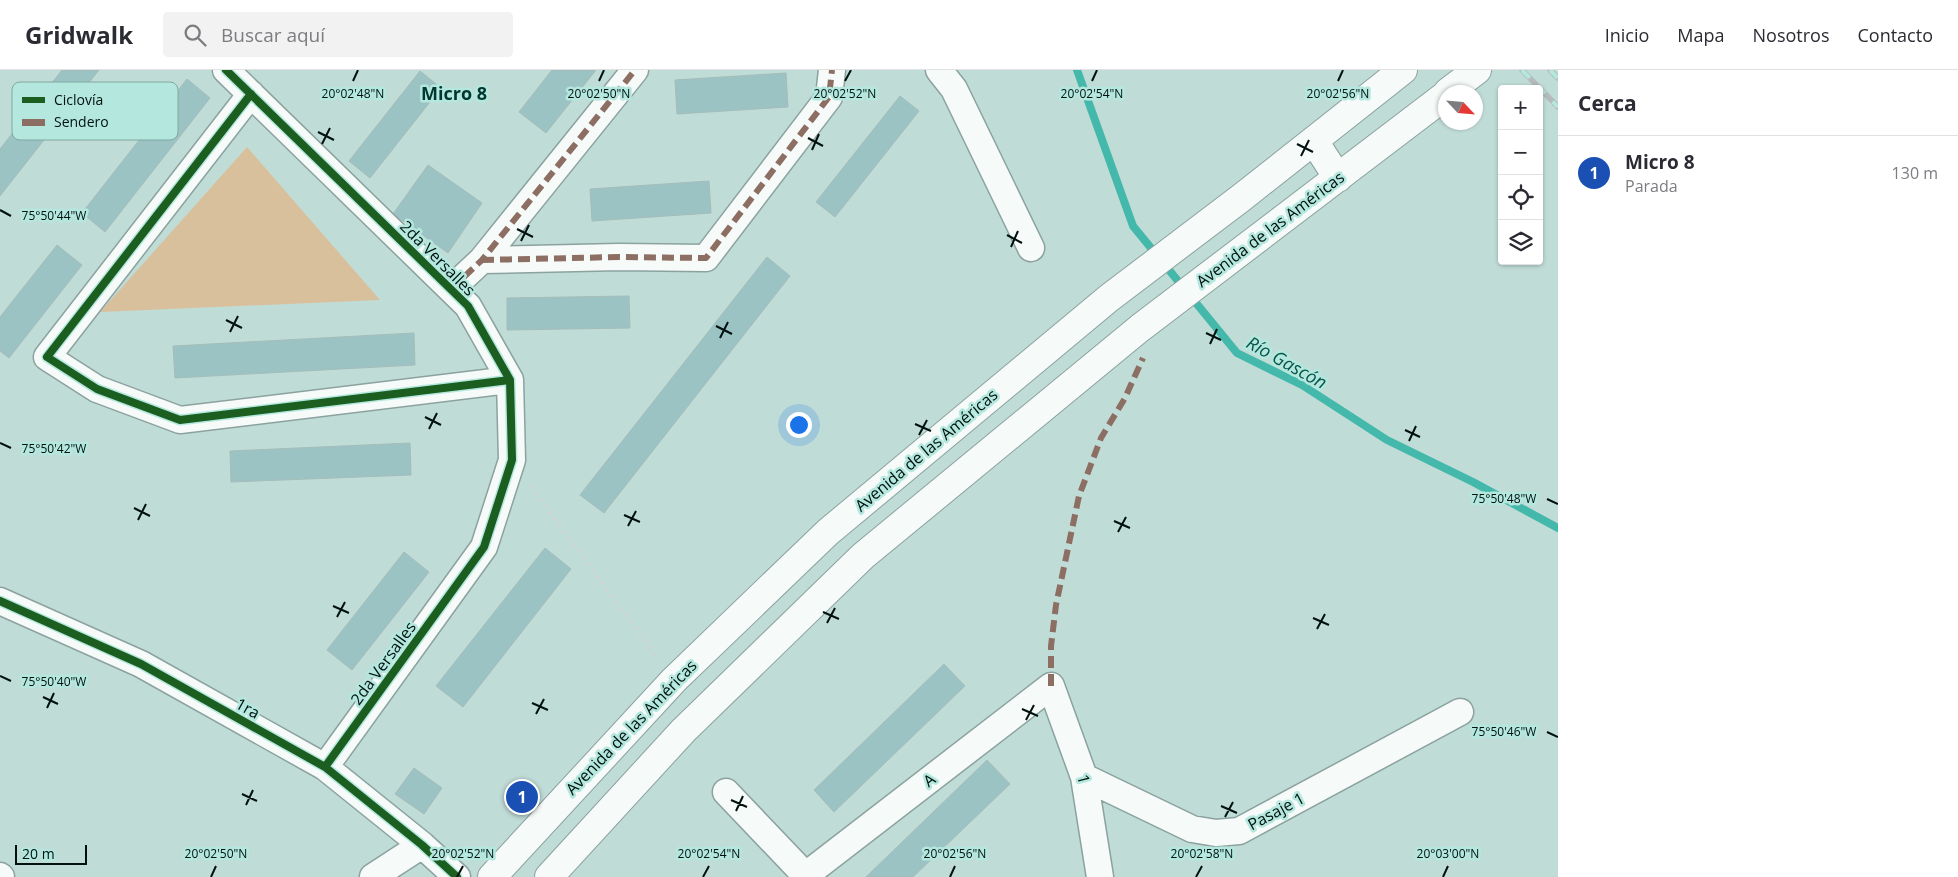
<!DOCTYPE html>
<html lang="es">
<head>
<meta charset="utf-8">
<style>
  body { margin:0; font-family:"Open Sans",sans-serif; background:#f2f2f3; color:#2b2b33 }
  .controls { position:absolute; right:15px; top:15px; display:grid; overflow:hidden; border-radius:5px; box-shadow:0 1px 4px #0004 }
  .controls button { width:45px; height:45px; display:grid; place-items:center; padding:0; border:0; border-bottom:1px solid #e1e1e2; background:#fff; color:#2b2b33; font:25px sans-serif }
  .compass { position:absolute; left:1438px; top:15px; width:45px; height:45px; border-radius:50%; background:#fff; box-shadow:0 1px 4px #0004; rotate:116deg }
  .scale { position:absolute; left:15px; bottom:12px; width:72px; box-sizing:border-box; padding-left:5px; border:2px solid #00110e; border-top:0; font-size:14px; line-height:18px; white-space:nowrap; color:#00110e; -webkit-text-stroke:4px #b4e8de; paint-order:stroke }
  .you { position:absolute; left:798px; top:354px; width:18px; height:18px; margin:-12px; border:4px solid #fff; border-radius:50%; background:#1a73e8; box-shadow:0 0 0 8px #1a73e833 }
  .badge { display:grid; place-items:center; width:32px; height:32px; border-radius:50%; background:#0b8043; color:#fff; font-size:16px; font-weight:700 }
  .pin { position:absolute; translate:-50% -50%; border:2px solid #fff; box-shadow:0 1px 5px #0006 }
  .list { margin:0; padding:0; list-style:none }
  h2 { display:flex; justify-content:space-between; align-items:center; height:65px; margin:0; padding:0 20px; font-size:21px }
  h2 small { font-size:16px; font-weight:400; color:#7c7c81 }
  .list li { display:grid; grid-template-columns:32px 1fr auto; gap:15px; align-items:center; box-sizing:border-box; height:75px; padding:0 20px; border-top:1px solid #e1e1e2 }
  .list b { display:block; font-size:19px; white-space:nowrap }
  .list p { margin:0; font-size:16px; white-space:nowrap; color:#7c7c81 }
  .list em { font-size:16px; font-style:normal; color:#7c7c81 }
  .icon { flex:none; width:28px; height:28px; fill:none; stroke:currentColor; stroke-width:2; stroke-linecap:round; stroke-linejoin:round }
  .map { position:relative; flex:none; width:1558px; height:807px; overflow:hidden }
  header { display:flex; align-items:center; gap:30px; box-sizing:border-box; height:70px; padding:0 25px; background:#fff; border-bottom:1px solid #e1e1e2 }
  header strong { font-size:24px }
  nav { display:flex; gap:28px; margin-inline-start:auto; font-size:18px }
  .search { width:350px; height:45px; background:#f2f2f3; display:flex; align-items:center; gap:12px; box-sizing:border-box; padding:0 18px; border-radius:5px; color:#7c7c81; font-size:19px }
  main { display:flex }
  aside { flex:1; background:#fff }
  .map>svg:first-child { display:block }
  .green { fill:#d9c09c }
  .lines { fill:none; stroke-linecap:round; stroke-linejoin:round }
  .stream { stroke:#44b8aa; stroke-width:8 }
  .building { fill:#9cc3c3; stroke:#a5bcba }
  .minor-casing { stroke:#8ba29e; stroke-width:29 }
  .major-casing { stroke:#8ba29e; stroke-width:30 }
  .path { stroke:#ccd5d4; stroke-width:3; stroke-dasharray:4 4; stroke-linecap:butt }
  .minor { stroke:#f6faf9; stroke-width:26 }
  .major { stroke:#f6faf9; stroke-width:28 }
  .rail-casing { stroke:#b4bbba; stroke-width:5.5 }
  .rail { stroke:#b4e8de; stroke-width:4; stroke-dasharray:11; stroke-linecap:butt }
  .quiet { stroke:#8d6e63; stroke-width:6; stroke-dasharray:12 6; stroke-linecap:butt }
  .cycleway-casing { stroke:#b4e8de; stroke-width:11 }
  .cycleway { stroke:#1b5e20; stroke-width:8 }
  .ticks { fill:none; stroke:#00110e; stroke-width:2 }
  .labels { text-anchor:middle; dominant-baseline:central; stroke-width:5; stroke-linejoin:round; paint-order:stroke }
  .street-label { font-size:16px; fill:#00110e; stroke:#b4e8de }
  .neighbourhood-label { font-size:18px; font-weight:bold; fill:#003730; stroke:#b4e8de }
  .water-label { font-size:18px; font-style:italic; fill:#07554b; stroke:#b4e8de }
  .key { fill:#b4e8de; stroke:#7ea8a0; stroke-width:1 }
  .key-label { font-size:14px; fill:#00110e }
  .ticks-label { font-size:12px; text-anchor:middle; fill:#00110e; stroke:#b4e8de; stroke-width:5; stroke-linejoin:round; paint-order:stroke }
</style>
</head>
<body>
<header>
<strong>Gridwalk</strong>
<div class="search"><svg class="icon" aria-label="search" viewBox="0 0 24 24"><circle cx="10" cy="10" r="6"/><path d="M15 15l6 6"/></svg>Buscar aquí</div>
<nav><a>Inicio</a><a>Mapa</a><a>Nosotros</a><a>Contacto</a></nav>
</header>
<main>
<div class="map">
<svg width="1558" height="807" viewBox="0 0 1558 807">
  <rect width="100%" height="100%" fill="#c0dcd7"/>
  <path class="green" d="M247,77L380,230L100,242Z"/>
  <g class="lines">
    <path class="stream" d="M1077,0L1133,156L1237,283L1302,315L1387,370L1473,412L1558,458"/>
  </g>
  <path class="building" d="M62,0H99L0,126V79Z
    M552,0H596L546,63L519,42Z
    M420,1L441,18L370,108L349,91Z
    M786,3L788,37L677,44L675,10Z
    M187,9L210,28L105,162L82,143Z
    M900,26L919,41L835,147L816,132Z
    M428,95L482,133L448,183L393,144Z
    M709,111L711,143L592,151L590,119Z
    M57,175L82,195L9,288L0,281V247Z
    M767,187L790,206L604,443L580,425Z
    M629,226L630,258L507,260V228Z
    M414,263L415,295L175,308L173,276Z
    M410,373L411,405L231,412L230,381Z
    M545,478L571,499L463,637L436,616Z
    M404,482L429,502L352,600L327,580Z
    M944,594L965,616L834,742L814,720Z
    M987,690L1010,714L913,807H866Z
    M414,698L442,718L424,744L395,724Z"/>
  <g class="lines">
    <g class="minor-casing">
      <path id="minor" d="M226,0L468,236L510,310L512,390L484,477L325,697
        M939,0L954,19L1031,178
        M251,24L47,287L97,319L180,350L510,310
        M482,190L619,187L706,188L829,27L832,0
        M451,219L482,190L635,0
        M0,531L141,594L325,697L422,775L457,807
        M1084,707L1192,759L1216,763L1239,761L1460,642
        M726,722L807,807
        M806,805L1051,616L1084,707L1100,807
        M0,806L1,807
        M373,807L422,775"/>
    </g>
    <g class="major-casing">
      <path id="major" d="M1448,22L1477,0
        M1314,71L1338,108
        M492,807L674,610L828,462L1109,228L1241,128L1403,0
        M549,807L683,661L863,486L1140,258L1446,25"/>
    </g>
    <path class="path" d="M530,415L658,589"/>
    <use href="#minor" class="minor"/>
    <use href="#major" class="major"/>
    <g class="rail-casing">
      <path id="rail" d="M1522,0L1558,37
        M1550,0L1558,8"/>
    </g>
    <use href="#rail" class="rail"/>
    <path class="quiet" d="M482,190L619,187L706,188L829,27L832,0
      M451,219L482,190L635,0
      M1051,616V576L1056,535L1079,426L1101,368L1125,328L1143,288"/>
    <g class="cycleway-casing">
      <path id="cycleway" d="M226,0L468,236L510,310L512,390L484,477L325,697
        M251,24L47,287L97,319L180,350L510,310
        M0,531L141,594L325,697L422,775L457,807"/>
    </g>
    <use href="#cycleway" class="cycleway"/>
  </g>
  <path class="ticks" d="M353,11L358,0M599,11L604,0M845,11L851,0M1092,11L1097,0M1338,11L1343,0M318,62L334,70M808,68L823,76M322,74L330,58M1297,74L1313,82M812,80L819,64M1301,86L1309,70M0,140L11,146M517,159L533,167M1007,165L1022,173M521,171L529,155M1011,177L1018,161M226,250L242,258M716,256L732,264M230,262L238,246M1206,263L1221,270M720,268L728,252M1210,274L1217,259M425,347L441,355M915,354L931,361M429,359L437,343M1405,360L1420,367M919,365L927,350M1409,371L1416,356M0,373L11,378M1547,429L1558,434M134,438L150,446M624,445L640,452M138,450L146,434M1114,451L1130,458M628,456L636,441M1118,462L1126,447M333,536L349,543M823,542L839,549M337,547L345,532M1313,548L1329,555M827,553L835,538M1317,559L1325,544M0,606L11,611M43,627L58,634M532,633L548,640M47,638L54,623M1022,639L1038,646M536,644L544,629M1026,650L1034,635M1547,662L1558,667M242,724L257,731M731,730L747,737M246,735L253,720M1221,736L1237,743M736,741L743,726M1225,747L1233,732M211,807L216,796M457,807L463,796M703,807L709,796M950,807L955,796M1196,807L1202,796M1443,807L1448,796"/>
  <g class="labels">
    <g class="street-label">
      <text transform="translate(1270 159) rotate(-37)">Avenida de las Américas</text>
      <text transform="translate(438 188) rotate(45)">2da Versalles</text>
      <text transform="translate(926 380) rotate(-40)">Avenida de las Américas</text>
      <text transform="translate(383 593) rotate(-54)">2da Versalles</text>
      <text transform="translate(248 638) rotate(29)">1ra</text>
      <text transform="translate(631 657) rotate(-46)">Avenida de las Américas</text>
      <text transform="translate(1084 709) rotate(76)">1</text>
      <text transform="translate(929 710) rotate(-38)">A</text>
      <text transform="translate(1276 741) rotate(-28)">Pasaje 1</text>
    </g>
    <g class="neighbourhood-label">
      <text x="454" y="23">Micro 8</text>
    </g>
    <g class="water-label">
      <text transform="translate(1287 292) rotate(29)">Río Gascón</text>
    </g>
  </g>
  <rect x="12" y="12" width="166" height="58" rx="8" class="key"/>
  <rect x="22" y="27" width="23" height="6" fill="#1b5e20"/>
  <rect x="22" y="49" width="23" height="7" fill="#8d6e63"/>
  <g class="key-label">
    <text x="54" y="35">Ciclovía</text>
    <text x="54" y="57">Sendero</text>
  </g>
  <g class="ticks-label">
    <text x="1338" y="28">20°02'56"N</text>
    <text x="353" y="28">20°02'48"N</text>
    <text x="599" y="28">20°02'50"N</text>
    <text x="845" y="28">20°02'52"N</text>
    <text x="1092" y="28">20°02'54"N</text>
    <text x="54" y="150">75°50'44"W</text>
    <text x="54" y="383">75°50'42"W</text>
    <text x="1504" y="433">75°50'48"W</text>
    <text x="54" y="616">75°50'40"W</text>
    <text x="1504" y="666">75°50'46"W</text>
    <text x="216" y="788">20°02'50"N</text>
    <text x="463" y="788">20°02'52"N</text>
    <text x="709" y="788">20°02'54"N</text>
    <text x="955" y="788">20°02'56"N</text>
    <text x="1202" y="788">20°02'58"N</text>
    <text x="1448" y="788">20°03'00"N</text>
  </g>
</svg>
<div class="controls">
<button>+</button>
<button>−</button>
<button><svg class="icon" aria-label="locate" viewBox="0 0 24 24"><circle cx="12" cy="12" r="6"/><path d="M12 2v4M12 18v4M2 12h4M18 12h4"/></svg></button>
<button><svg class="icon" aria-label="layers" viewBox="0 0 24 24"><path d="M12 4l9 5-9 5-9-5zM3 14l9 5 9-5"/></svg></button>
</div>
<svg class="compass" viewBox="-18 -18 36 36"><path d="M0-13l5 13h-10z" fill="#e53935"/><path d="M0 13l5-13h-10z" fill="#7c7c81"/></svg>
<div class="scale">20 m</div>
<div class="you"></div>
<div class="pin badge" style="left:522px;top:727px;background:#1a4fb4">1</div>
</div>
<aside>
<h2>Cerca<small></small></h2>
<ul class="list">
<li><span class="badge" style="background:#1a4fb4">1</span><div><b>Micro 8</b><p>Parada</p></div><em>130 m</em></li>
</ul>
</aside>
</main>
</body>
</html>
